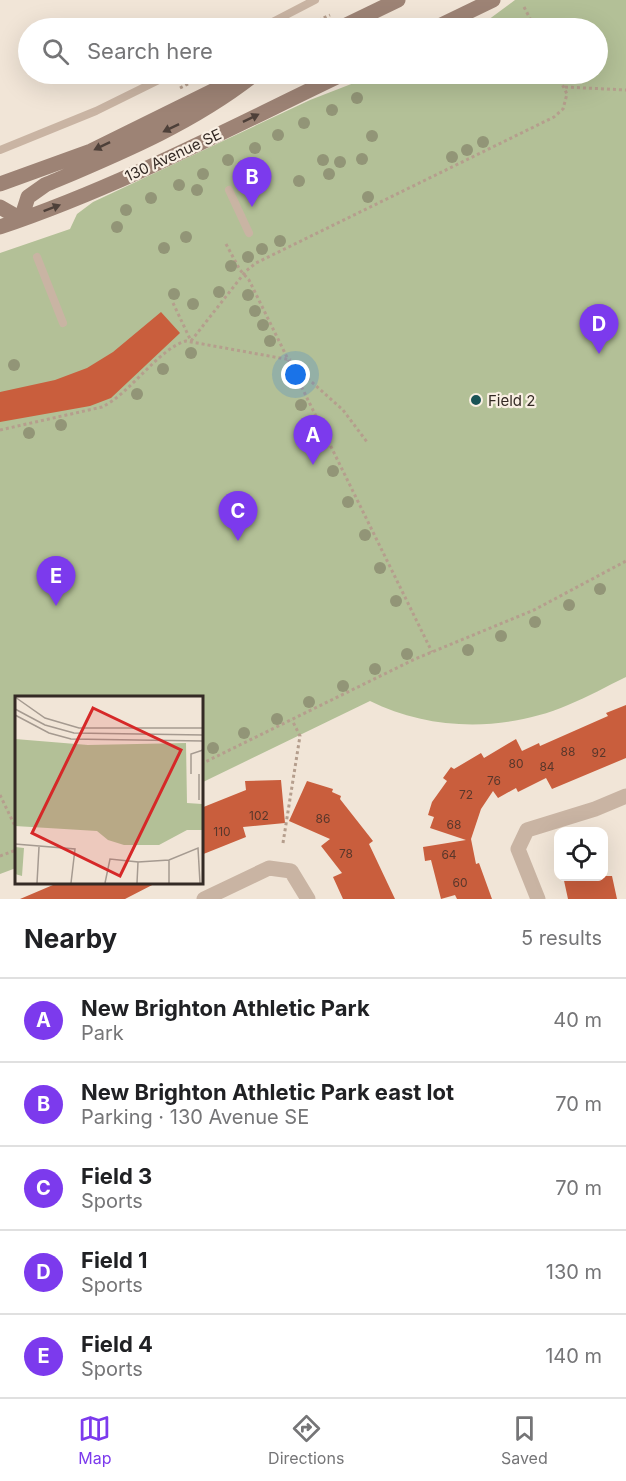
<!DOCTYPE html>
<html lang="en">
<head>
<meta charset="utf-8">
<style>
  body { margin:0; font-family:Inter,sans-serif; background:#f6f6f6; color:#202124 }
  .controls { position:absolute; right:18px; bottom:18px; display:grid; overflow:hidden; border-radius:12px; box-shadow:0 6px 24px #0002 }
  .controls button { width:54px; height:54px; display:grid; place-items:center; padding:0; border:0; border-bottom:2px solid #e0e0e0; background:#fff; color:#202124; font:30px sans-serif }
  .you { position:absolute; left:296px; top:375px; width:21px; height:21px; margin:-15px; border:4px solid #fff; border-radius:50%; background:#1a73e8; box-shadow:0 0 0 9px #1a73e833 }
  .badge { display:grid; place-items:center; width:39px; height:39px; border-radius:50%; background:#7c3aed; color:#fff; font-size:20px; font-weight:700 }
  .pin { position:absolute; translate:-50% -50px; filter:drop-shadow(0 2px 3px #0008) }
  .pin::after { content:''; position:absolute; top:32px; width:21px; height:18px; background:inherit; clip-path:polygon(0 0,100% 0,50% 100%) }
  .list { margin:0; padding:0; list-style:none }
  h2 { display:flex; justify-content:space-between; align-items:center; height:78px; margin:0; padding:0 24px; font-size:26px }
  h2 small { font-size:20px; font-weight:400; color:#757577 }
  .list li { display:grid; grid-template-columns:39px 1fr auto; gap:18px; align-items:center; box-sizing:border-box; height:84px; padding:0 24px; border-top:2px solid #e0e0e0 }
  .list b { display:block; font-size:22px; white-space:nowrap }
  .list p { margin:0; font-size:20px; white-space:nowrap; color:#757577 }
  .list em { font-size:20px; font-style:normal; color:#757577 }
  .icon { flex:none; width:33px; height:33px; fill:none; stroke:currentColor; stroke-width:2; stroke-linecap:round; stroke-linejoin:round }
  .map { position:relative; flex:none; width:626px; height:899px; overflow:hidden }
  .search { position:absolute; background:#fff; box-shadow:0 6px 24px #0002; left:18px; right:18px; top:18px; height:66px; display:flex; align-items:center; gap:15px; box-sizing:border-box; padding:0 21px; border-radius:33px; color:#757577; font-size:22px }
  .sheet { height:498px; background:#fff }
  nav { display:flex; justify-content:space-around; align-items:center; box-sizing:border-box; height:84px; border-top:2px solid #e0e0e0; background:#fff; font-size:16px; color:#757577 }
  nav a { display:grid; justify-items:center; gap:3px }
  nav .on { color:#7c3aed }
  .map>svg:first-child { display:block }
  .green { fill:#b3c097 }
  .building { fill:#c95e3d }
  .lines { fill:none; stroke-linecap:round; stroke-linejoin:round }
  .path { stroke:#b59e8d; stroke-width:3; stroke-dasharray:3 3; stroke-linecap:butt }
  .lane { stroke:#c9b4a3; stroke-width:8 }
  .street { stroke:#c9b4a3; stroke-width:15 }
  .secondary { stroke:#9d8375; stroke-width:15 }
  .tree { fill:#929577 }
  .oneway { fill:#4e4039 }
  .poi-dot { fill:#1a5356; stroke:#f9efe3; stroke-width:2 }
  .labels { text-anchor:middle; dominant-baseline:central; stroke-width:4.5; stroke-linejoin:round; paint-order:stroke }
  .number-label { font-size:12px; fill:#59372b }
  .street-label { font-size:15px; fill:#342a25; stroke:#f9efe3 }
  .poi-label { font-size:15px; fill:#342a25; stroke:#f9efe3; text-anchor:start }
  .inset-road { fill:none; stroke:#a59a90; stroke-width:1.5 }
  .view { fill:#d62828; fill-opacity:0.15; stroke:#d62828; stroke-width:3 }
  .inset-edge { fill:none; stroke:#342a25; stroke-width:3 }
</style>
</head>
<body>
<div class="map">
<svg width="626" height="899" viewBox="0 0 626 899">
  <rect width="100%" height="100%" fill="#f1e5d7"/>
  <path class="green" d="M515,0H626V677C607,686 588,697 568,705C505,732 430,731 370,701L201,783V698H16V868L0,874V253L70,229L77,214L93,202L310,100L377,74H598V28H471L488,20Z"/>
  <path class="building" d="M161,312L180,333L111,398L90,406L0,422V392L55,380L87,368L113,352Z
    M626,705V758L552,789L546,778L518,792L516,788L498,798L493,791L481,809L471,839L476,864L479,863L492,899H457L455,895L441,899L431,860L425,861L423,847L466,840L430,828L434,817L428,815L432,802L447,781L443,778L451,767L454,769L481,753L484,758L516,739L522,751L539,743L540,746L608,716L606,713Z
    M281,780L285,823L243,827L246,837L201,855V808L246,790L245,781Z
    M307,781L333,789L332,792L341,796L340,799L373,841L369,844L395,899H343L333,877L342,873L321,846L330,839L289,821Z
    M563,876H612L617,899H568Z
    M60,882H158L125,899H20Z"/>
  <g class="lines">
    <path class="path" d="M524,7L535,28
      M302,28L330,15
      M565,87L626,90
      M180,88L207,74
      M226,244L240,270L249,280L432,652
      M173,303L191,341
      M191,341L246,271L256,263L554,117L563,109L567,94L557,74
      M294,366L343,410L367,442
      M0,430L102,407C131,393 158,349 186,341L291,360
      M201,764L415,659L534,610L626,561
      M0,795L16,828
      M283,843L300,736L292,720
      M0,856L16,850"/>
    <path class="lane" d="M261,28L315,0
      M0,150L96,111L171,74
      M229,190L249,233
      M37,257L63,323"/>
    <path class="street" d="M204,899L269,868L291,871L308,899
      M538,899L518,849L527,830L595,809L626,796"/>
    <path class="secondary" d="M340,28L398,0
      M435,28L493,0
      M0,184L91,151L241,77
      M0,207L21,219
      M21,219L28,197L45,185C118,154 192,124 255,74
      M0,227C119,187 230,128 343,74"/>
  </g>
  <g class="tree">
    <circle cx="357" cy="98" r="6"/>
    <circle cx="332" cy="110" r="6"/>
    <circle cx="304" cy="123" r="6"/>
    <circle cx="278" cy="135" r="6"/>
    <circle cx="372" cy="136" r="6"/>
    <circle cx="483" cy="142" r="6"/>
    <circle cx="255" cy="148" r="6"/>
    <circle cx="467" cy="150" r="6"/>
    <circle cx="452" cy="157" r="6"/>
    <circle cx="362" cy="159" r="6"/>
    <circle cx="228" cy="160" r="6"/>
    <circle cx="323" cy="160" r="6"/>
    <circle cx="340" cy="162" r="6"/>
    <circle cx="243" cy="166" r="6"/>
    <circle cx="203" cy="174" r="6"/>
    <circle cx="329" cy="174" r="6"/>
    <circle cx="299" cy="181" r="6"/>
    <circle cx="179" cy="185" r="6"/>
    <circle cx="197" cy="190" r="6"/>
    <circle cx="368" cy="197" r="6"/>
    <circle cx="151" cy="198" r="6"/>
    <circle cx="126" cy="210" r="6"/>
    <circle cx="117" cy="227" r="6"/>
    <circle cx="186" cy="237" r="6"/>
    <circle cx="280" cy="241" r="6"/>
    <circle cx="164" cy="248" r="6"/>
    <circle cx="262" cy="249" r="6"/>
    <circle cx="248" cy="257" r="6"/>
    <circle cx="231" cy="266" r="6"/>
    <circle cx="219" cy="292" r="6"/>
    <circle cx="174" cy="294" r="6"/>
    <circle cx="248" cy="295" r="6"/>
    <circle cx="193" cy="304" r="6"/>
    <circle cx="255" cy="311" r="6"/>
    <circle cx="263" cy="325" r="6"/>
    <circle cx="270" cy="341" r="6"/>
    <circle cx="191" cy="353" r="6"/>
    <circle cx="14" cy="365" r="6"/>
    <circle cx="163" cy="369" r="6"/>
    <circle cx="137" cy="394" r="6"/>
    <circle cx="301" cy="405" r="6"/>
    <circle cx="61" cy="425" r="6"/>
    <circle cx="29" cy="433" r="6"/>
    <circle cx="318" cy="438" r="6"/>
    <circle cx="333" cy="471" r="6"/>
    <circle cx="348" cy="502" r="6"/>
    <circle cx="365" cy="535" r="6"/>
    <circle cx="380" cy="568" r="6"/>
    <circle cx="600" cy="589" r="6"/>
    <circle cx="396" cy="601" r="6"/>
    <circle cx="569" cy="605" r="6"/>
    <circle cx="535" cy="622" r="6"/>
    <circle cx="501" cy="636" r="6"/>
    <circle cx="468" cy="650" r="6"/>
    <circle cx="407" cy="654" r="6"/>
    <circle cx="375" cy="669" r="6"/>
    <circle cx="343" cy="686" r="6"/>
    <circle cx="309" cy="702" r="6"/>
    <circle cx="277" cy="719" r="6"/>
    <circle cx="244" cy="733" r="6"/>
    <circle cx="213" cy="748" r="6"/>
  </g>
  <defs><path id="oneway-solid" d="M-6-.8H1V-3.2L6.5 0L1 3.2V.8H-6Z" transform="scale(1.5)"/></defs>
  <g class="oneway">
    <use href="#oneway-solid" transform="translate(251 118) rotate(-26)"/>
    <use href="#oneway-solid" transform="translate(171 128) rotate(154)"/>
    <use href="#oneway-solid" transform="translate(102 146) rotate(154)"/>
    <use href="#oneway-solid" transform="translate(52 208) rotate(-21)"/>
  </g>
  <circle class="poi-dot" cx="476" cy="400" r="6"/>
  <g class="labels">
    <g class="number-label">
      <text x="568" y="751">88</text>
      <text x="599" y="752">92</text>
      <text x="516" y="763">80</text>
      <text x="547" y="766">84</text>
      <text x="494" y="780">76</text>
      <text x="466" y="794">72</text>
      <text x="259" y="815">102</text>
      <text x="323" y="818">86</text>
      <text x="454" y="824">68</text>
      <text x="222" y="831">110</text>
      <text x="346" y="853">78</text>
      <text x="449" y="854">64</text>
      <text x="460" y="882">60</text>
    </g>
    <g class="street-label">
      <text transform="translate(173 155) rotate(-25)">130 Avenue SE</text>
    </g>
    <g class="poi-label">
      <text x="488" y="400">Field 2</text>
    </g>
  </g>
  <g transform="translate(15 696)">
    <rect width="188" height="188" fill="#f1e5d7"/>
    <path d="M0,43L73,49L171,47L172,107L187,108V134H172L144,149H109L93,144L82,135L0,130ZM0,151L9,152L7,180L0,178Z" fill="#b3c097"/>
    <path class="inset-road" d="M0,1L30,22L64,32H188M0,13L30,29L59,37L188,39M0,19L34,37L56,43L188,45M176,78V58L188,54M184,104V78M0,148L60,153L56,187M154,164V187M123,166L154,164L183,152L185,187M22,187L24,151M90,187L95,163L123,166L122,187"/>
    <path class="view" d="M78,12L166,54L105,180L17,137Z"/>
    <rect width="188" height="188" class="inset-edge"/>
  </g>
</svg>
<div class="controls">
<button><svg class="icon" aria-label="locate" viewBox="0 0 24 24"><circle cx="12" cy="12" r="6"/><path d="M12 2v4M12 18v4M2 12h4M18 12h4"/></svg></button>
</div>
<div class="you"></div>
<div class="pin badge" style="left:313px;top:465px">A</div>
<div class="pin badge" style="left:252px;top:207px">B</div>
<div class="pin badge" style="left:238px;top:541px">C</div>
<div class="pin badge" style="left:599px;top:354px">D</div>
<div class="pin badge" style="left:56px;top:606px">E</div>
<div class="search"><svg class="icon" aria-label="search" viewBox="0 0 24 24"><circle cx="10" cy="10" r="6"/><path d="M15 15l6 6"/></svg>Search here</div>
</div>
<section class="sheet">
<h2>Nearby<small>5 results</small></h2>
<ul class="list">
<li><span class="badge">A</span><div><b>New Brighton Athletic Park</b><p>Park</p></div><em>40 m</em></li>
<li><span class="badge">B</span><div><b>New Brighton Athletic Park east lot</b><p>Parking · 130 Avenue SE</p></div><em>70 m</em></li>
<li><span class="badge">C</span><div><b>Field 3</b><p>Sports</p></div><em>70 m</em></li>
<li><span class="badge">D</span><div><b>Field 1</b><p>Sports</p></div><em>130 m</em></li>
<li><span class="badge">E</span><div><b>Field 4</b><p>Sports</p></div><em>140 m</em></li>
</ul>
</section>
<nav>
<a class="on"><svg class="icon" aria-label="map" viewBox="0 0 24 24"><path d="M3 6l6-2 6 2 6-2v14l-6 2-6-2-6 2zM9 4v14M15 6v14"/></svg>Map</a>
<a><svg class="icon" aria-label="directions" viewBox="0 0 24 24"><path d="M12 3l9 9-9 9-9-9zM9 14v-3h6M13 9l2 2-2 2"/></svg>Directions</a>
<a><svg class="icon" aria-label="saved" viewBox="0 0 24 24"><path d="M7 4h10v16l-5-4-5 4z"/></svg>Saved</a>
</nav>
</body>
</html>
